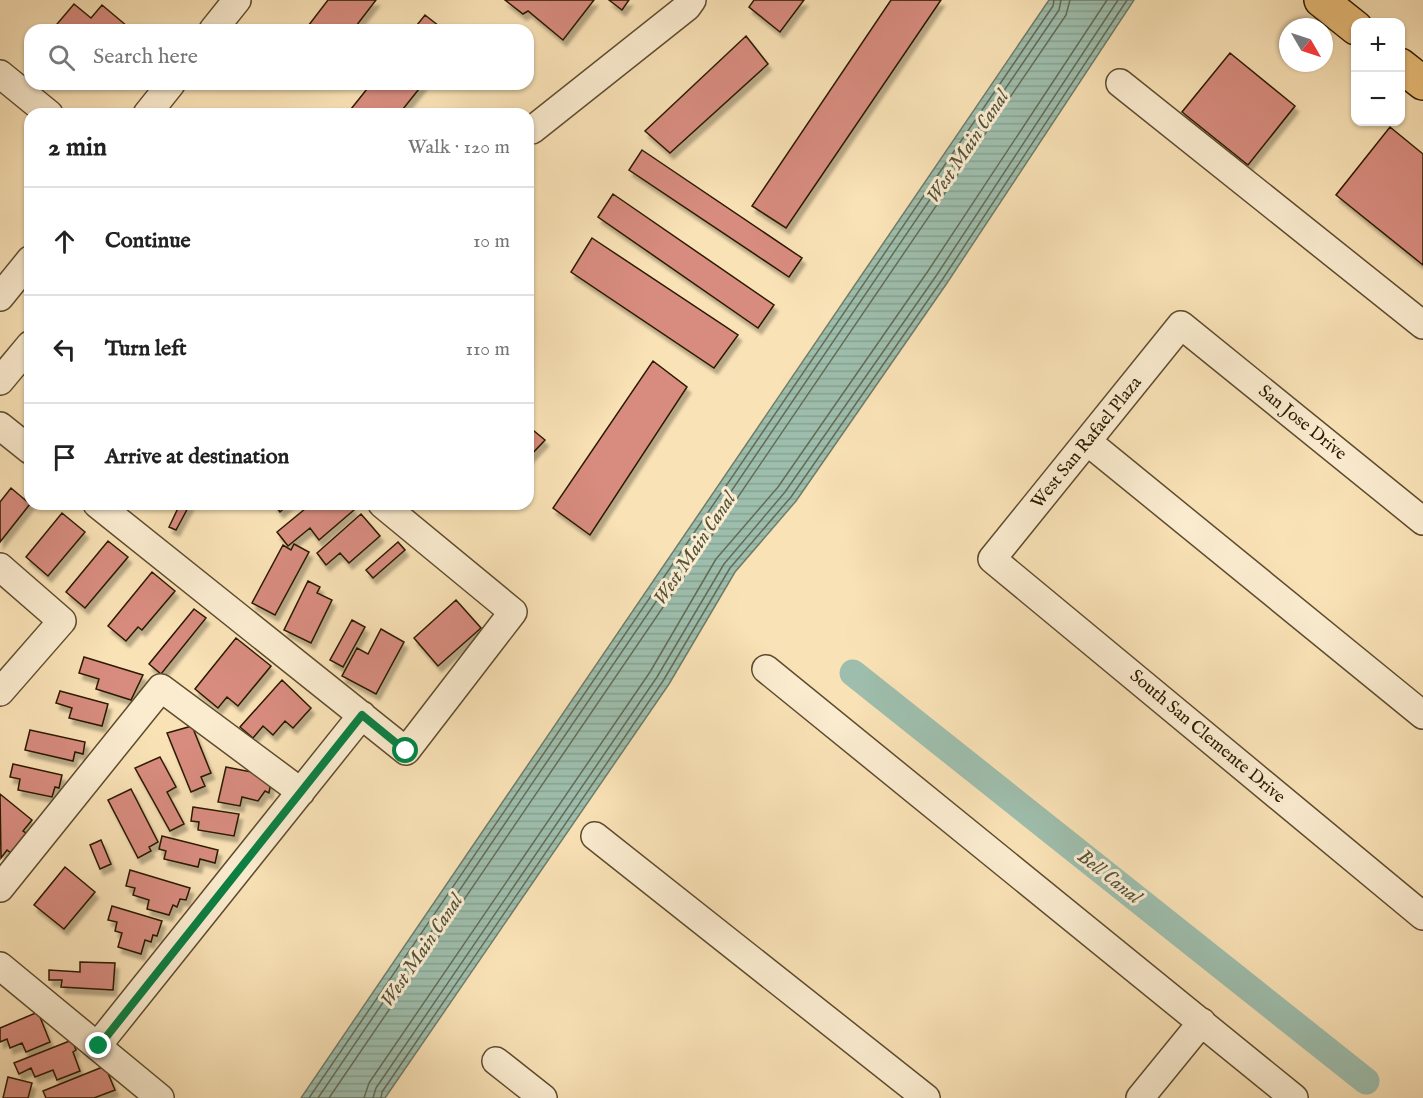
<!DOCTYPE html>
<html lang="en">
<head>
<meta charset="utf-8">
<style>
  body { margin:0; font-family:"IM FELL English",serif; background:#f2f2f2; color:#222 }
  .controls { position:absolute; right:18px; top:18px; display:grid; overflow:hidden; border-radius:12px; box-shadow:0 2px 4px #0004 }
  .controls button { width:54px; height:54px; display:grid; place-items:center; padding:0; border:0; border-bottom:2px solid #e0e0e0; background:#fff; color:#222; font:30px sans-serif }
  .compass { position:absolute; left:1279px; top:18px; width:54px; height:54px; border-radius:50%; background:#fff; box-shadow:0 2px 4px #0004; rotate:129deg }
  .stop { position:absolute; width:18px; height:18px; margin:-14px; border:4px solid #0b8043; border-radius:50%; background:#fff }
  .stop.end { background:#0b8043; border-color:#fff; box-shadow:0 2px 6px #0008 }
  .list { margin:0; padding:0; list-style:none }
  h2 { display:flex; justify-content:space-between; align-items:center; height:78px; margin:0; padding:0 24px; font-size:26px }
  h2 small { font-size:20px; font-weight:400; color:#767676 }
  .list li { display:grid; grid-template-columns:39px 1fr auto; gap:18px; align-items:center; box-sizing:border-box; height:108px; padding:0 24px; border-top:2px solid #e0e0e0 }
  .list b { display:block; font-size:22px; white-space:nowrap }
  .list em { font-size:20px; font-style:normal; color:#767676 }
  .icon { flex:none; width:33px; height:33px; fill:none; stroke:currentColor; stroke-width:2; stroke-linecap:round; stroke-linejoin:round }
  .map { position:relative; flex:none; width:1423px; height:1098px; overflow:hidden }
  .search { position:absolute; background:#fff; box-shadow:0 2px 4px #0004; left:24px; top:24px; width:510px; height:66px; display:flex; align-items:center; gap:15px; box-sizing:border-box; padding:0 21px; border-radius:18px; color:#767676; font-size:22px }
  .panel { position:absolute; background:#fff; box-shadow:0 2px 4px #0004; left:24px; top:108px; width:510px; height:402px; border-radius:18px }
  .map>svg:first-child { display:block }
  .water { fill:url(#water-rules); stroke:#707c68; stroke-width:1.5 }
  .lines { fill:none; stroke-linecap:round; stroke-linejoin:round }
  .shore { stroke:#646c57; stroke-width:1.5 }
  .canal { stroke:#9ebead; stroke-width:27 }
  .building { fill:#d88c7f; stroke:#2b1a01; stroke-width:1.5; filter:url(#shadow) }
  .minor-casing { stroke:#5e4c2e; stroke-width:30 }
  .major-casing { stroke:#2b1a01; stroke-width:36 }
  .minor { stroke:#fbecd0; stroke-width:27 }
  .major { stroke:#ecc17b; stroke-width:33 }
  .route { stroke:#0b8043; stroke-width:8 }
  .labels { text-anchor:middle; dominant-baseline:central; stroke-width:6; stroke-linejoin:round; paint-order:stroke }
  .street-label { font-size:18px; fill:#2b1a01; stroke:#fbecd0 }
  .water-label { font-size:20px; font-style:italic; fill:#53533d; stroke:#fbecd0 }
</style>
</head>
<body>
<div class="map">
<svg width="1423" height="1098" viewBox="0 0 1423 1098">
  <defs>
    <pattern id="water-rules" width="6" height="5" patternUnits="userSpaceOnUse" patternTransform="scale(1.5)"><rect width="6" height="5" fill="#9ebead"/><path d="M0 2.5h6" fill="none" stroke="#88a393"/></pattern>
    <filter id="shadow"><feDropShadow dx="3.5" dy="6" stdDeviation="1.5" flood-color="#0004"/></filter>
  </defs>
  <rect width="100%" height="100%" fill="#f9e2b6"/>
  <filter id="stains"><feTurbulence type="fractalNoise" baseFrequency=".00333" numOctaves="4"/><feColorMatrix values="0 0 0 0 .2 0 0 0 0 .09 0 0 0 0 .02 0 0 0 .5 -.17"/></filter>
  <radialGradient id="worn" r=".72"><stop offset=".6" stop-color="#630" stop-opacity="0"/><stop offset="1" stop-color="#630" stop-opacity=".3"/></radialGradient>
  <path class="water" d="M1049,0H1134L947,283L796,501L735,572L669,684L385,1098H301Z"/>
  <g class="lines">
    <path class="shore" d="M309,1098L1053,6L1054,0
      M318,1098L1059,10L1061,0
      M329,1098L1066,15L1070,0
      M364,1098L369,1083L650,672L716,559L778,487L928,271L1107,0
      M373,1098L376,1088L657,677L724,564L785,492L936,276L1118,0
      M381,1098L382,1092L663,681L730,568L791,497L942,280L1127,0"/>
    <path class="canal" d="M853,673L1366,1081"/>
  </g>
  <path class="building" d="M328,0H376L353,30H305Z
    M505,0H594L563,40L528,11L523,14Z
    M609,0H629L622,10Z
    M754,0H804L780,32L749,7Z
    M891,0H941L786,228L752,206Z
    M74,4L91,18L102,5L127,26L124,30H52Z
    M425,15L444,30H413Z
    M746,36L768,64L670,153L645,131Z
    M1230,53L1295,106L1248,165L1182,112Z
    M371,84H423L399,114H347Z
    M1390,127L1423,154V265L1336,195Z
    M642,150L802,258L789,277L629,170Z
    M613,194L774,305L758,328L598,217Z
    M592,238L738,335L714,368L571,272Z
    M653,361L687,387L590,535L553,508Z
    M528,426L545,440L528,458Z
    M11,488L30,504L0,542V502Z
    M175,504H190L176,530L169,527L179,506Z
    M274,504H289L280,512Z
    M311,504H348L354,510L319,540L310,528L288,546L277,532Z
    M62,513L85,532L48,576L26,557Z
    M361,514L380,536L349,563L340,553L326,565L317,553Z
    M108,541L128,557L85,608L66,592Z
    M398,542L405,550L373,578L366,570Z
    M294,544L309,552L275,615L252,603L283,545L291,550Z
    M152,572L175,591L142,630L138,627L126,641L108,626Z
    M308,581L320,587L317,593L332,600L311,643L284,630Z
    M456,600L481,628L438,666L414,638Z
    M194,609L206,618L161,674L149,664Z
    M352,620L365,627L343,667L330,660Z
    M381,629L404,642L376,694L342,676L357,648L368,654Z
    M236,638L271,666L238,706L227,697L218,708L195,689Z
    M84,657L143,675L131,700L96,689L99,679L79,673Z
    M282,680L311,708L293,728L285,721L273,735L263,726L253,738L240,727Z
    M60,691L108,704L102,726L69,718L72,708L56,703Z
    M192,726L211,773L201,777L205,786L191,792L167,733Z
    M30,730L85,742L83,754L75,752L73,761L25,750Z
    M160,757L176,787L167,792L184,824L170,831L135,768Z
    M13,764L62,775L59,788L55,787L52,797L18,790L20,779L10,777Z
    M226,767L272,776L269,793L265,791L258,801L242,797L240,806L218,802Z
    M131,789L158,842L149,847L151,851L138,858L108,800Z
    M0,794L32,820L23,831L26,833L11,853L7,850L1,858Z
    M193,807L239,814L234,836L198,830L199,822L191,821Z
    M162,836L218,850L215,863L200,859L198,867L164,859L166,851L159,849Z
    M101,840L111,864L100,869L90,845Z
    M65,867L95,892L64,929L34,905Z
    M130,870L190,888L186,900L180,899L177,907L173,905L169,915L147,909L149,900L133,895L135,888L126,886Z
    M112,906L162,921L157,936L153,935L151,942L145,940L141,954L118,947L122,933L115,931L117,922L108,920Z
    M80,962L115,963L113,990L61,987L62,980H49V970L80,972Z
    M38,1012L50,1042L26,1052L22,1043L10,1048L7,1039L0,1042V1028Z
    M72,1040L76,1050L73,1052L80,1071L57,1080L53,1070L35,1077L31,1068L19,1074L14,1063Z
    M105,1066L115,1090L94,1098H46L43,1091Z
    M8,1077L32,1083L28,1098H3Z"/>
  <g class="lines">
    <g class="minor-casing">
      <path id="minor" d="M213,30L237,0
        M0,74L49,114
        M1120,83L1423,325
        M147,114L171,84
        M532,130L687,7L692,0
        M0,297L30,260
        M0,381L30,345
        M0,426L30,450
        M1088,442L1423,715
        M97,504L406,751L513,612L382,504
        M1423,521L1181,325L992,559L1423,916
        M0,567L62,621L0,692
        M766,669L1294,1098
        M595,836L926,1098
        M0,888L161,688L301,792
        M0,966L160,1098
        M98,1045L362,715
        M496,1061L543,1098
        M1140,1098L1202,1022"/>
    </g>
    <g class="major-casing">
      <path id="major" d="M1321,0L1356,28
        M1400,65L1423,83"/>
    </g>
    <use href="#minor" class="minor"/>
    <use href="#major" class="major"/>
  </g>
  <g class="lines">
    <path class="route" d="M99,1046L362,715L406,751"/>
  </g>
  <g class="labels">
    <g class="street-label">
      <text transform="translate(1302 423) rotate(39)">San Jose Drive</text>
      <text transform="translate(1087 443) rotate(-51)">West San Rafael Plaza</text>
      <text transform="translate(1207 737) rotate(40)">South San Clemente Drive</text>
    </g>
    <g class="water-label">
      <text transform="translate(968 147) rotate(-56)">West Main Canal</text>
      <text transform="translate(695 549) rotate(-56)">West Main Canal</text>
      <text transform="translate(1109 877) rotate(38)">Bell Canal</text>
      <text transform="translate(422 951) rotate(-56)">West Main Canal</text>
    </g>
  </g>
  <rect width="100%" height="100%" filter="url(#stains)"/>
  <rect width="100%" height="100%" fill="url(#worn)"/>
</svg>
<div class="controls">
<button>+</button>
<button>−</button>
</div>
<svg class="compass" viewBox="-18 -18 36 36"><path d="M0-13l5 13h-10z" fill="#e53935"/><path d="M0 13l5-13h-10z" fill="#767676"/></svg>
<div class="stop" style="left:406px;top:751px"></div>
<div class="stop end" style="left:99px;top:1046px"></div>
<div class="search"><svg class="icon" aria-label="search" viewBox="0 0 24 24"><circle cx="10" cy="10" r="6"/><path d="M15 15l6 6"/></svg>Search here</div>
<section class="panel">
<h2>2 min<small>Walk · 120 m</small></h2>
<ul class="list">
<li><svg class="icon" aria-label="ahead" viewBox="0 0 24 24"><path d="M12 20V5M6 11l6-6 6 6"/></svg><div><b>Continue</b></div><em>10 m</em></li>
<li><svg class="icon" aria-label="left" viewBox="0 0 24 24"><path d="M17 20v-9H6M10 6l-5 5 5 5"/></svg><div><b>Turn left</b></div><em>110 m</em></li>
<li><svg class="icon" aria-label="arrive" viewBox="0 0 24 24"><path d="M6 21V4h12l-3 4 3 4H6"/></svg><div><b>Arrive at destination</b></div></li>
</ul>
</section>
</div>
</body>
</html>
